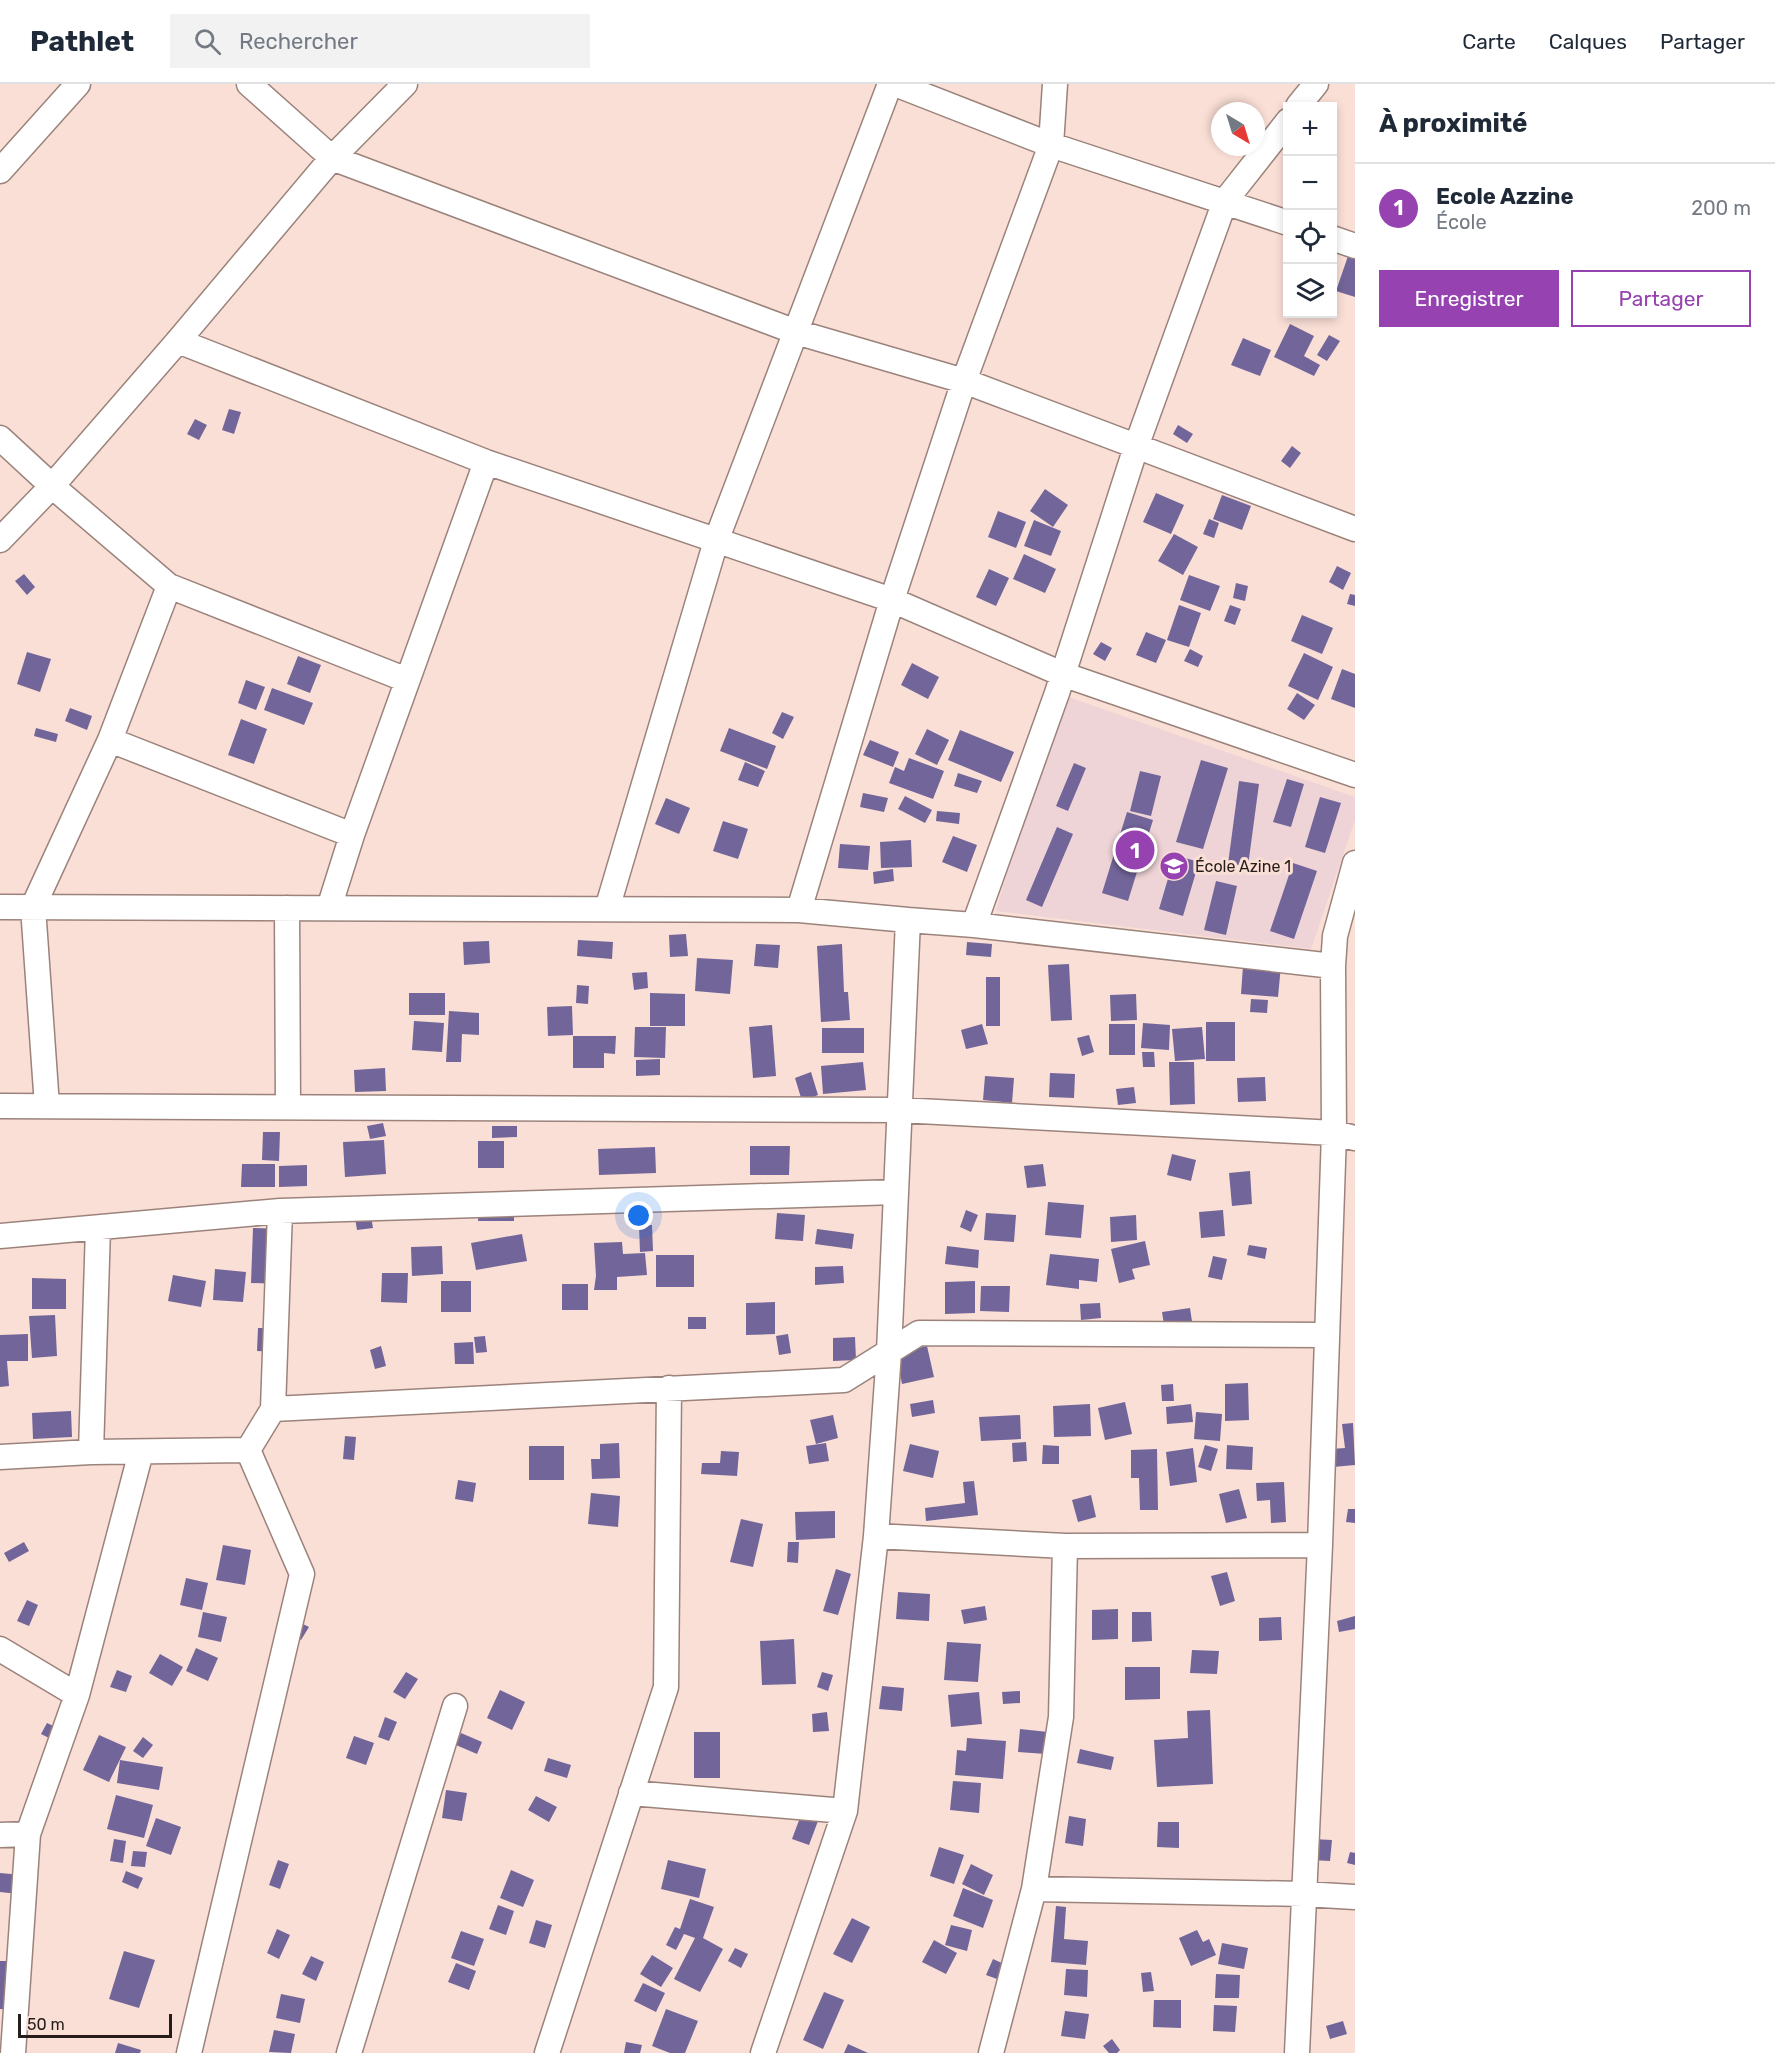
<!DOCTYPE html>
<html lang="fr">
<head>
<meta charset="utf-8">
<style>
  body { margin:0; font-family:Rubik,sans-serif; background:#f2f2f3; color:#1f2937 }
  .controls { position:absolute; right:18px; top:18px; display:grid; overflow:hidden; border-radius:0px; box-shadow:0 3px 9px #0003 }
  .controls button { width:54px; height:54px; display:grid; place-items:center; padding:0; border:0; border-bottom:2px solid #e0e1e3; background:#fff; color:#1f2937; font:30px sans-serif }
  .compass { position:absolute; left:1211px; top:18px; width:54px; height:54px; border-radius:50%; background:#fff; box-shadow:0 3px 9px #0003; rotate:142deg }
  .scale { position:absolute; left:18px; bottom:15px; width:154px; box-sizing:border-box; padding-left:6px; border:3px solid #261d1a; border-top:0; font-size:16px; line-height:21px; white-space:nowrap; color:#261d1a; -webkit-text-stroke:4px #fadfd6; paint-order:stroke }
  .you { position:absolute; left:639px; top:1132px; width:21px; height:21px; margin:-15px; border:4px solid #fff; border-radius:50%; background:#1a73e8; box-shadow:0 0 0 9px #1a73e833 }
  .badge { display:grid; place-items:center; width:39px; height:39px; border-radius:50%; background:#9642b0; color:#fff; font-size:20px; font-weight:700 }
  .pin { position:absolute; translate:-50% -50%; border:3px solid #fff; box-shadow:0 2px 6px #0006 }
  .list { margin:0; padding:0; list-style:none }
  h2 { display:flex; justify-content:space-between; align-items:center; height:78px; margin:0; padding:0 24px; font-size:26px }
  h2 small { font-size:20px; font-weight:400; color:#747a83 }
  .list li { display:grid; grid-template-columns:39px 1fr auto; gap:18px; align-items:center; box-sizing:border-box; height:90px; padding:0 24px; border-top:2px solid #e0e1e3 }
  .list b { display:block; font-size:22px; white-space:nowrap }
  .list p { margin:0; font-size:20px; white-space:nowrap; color:#747a83 }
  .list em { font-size:20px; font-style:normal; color:#747a83 }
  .actions { display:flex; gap:12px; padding:18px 24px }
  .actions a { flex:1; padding:14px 0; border:2px solid #9642b0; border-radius:0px; text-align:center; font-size:21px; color:#9642b0 }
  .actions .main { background:#9642b0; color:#fff }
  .icon { flex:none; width:33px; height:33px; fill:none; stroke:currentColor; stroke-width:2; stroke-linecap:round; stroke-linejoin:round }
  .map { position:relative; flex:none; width:1355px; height:1969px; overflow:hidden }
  header { display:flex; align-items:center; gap:36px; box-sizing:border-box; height:84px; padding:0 30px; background:#fff; border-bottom:2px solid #e0e1e3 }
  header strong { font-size:28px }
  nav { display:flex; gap:33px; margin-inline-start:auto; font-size:21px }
  .search { width:420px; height:54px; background:#f2f2f3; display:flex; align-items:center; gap:15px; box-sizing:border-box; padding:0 21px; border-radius:0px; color:#747a83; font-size:22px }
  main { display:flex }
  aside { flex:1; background:#fff }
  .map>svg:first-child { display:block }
  .education { fill:#efd4d7 }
  .building { fill:#726599 }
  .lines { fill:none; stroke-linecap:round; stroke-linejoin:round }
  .minor-casing { stroke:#9b837b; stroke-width:27 }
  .minor { stroke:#fff; stroke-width:24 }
  .labels { text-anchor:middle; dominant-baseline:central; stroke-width:6; stroke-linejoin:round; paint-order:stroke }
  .poi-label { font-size:16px; fill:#261d1a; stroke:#fadfd6; text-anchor:start }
</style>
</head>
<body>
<header>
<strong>Pathlet</strong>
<div class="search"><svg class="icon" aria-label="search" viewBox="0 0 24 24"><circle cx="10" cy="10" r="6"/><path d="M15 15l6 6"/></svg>Rechercher</div>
<nav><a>Carte</a><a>Calques</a><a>Partager</a></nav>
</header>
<main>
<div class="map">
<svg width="1355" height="1969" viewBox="0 0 1355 1969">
  <rect width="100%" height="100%" fill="#fadfd6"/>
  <path class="education" d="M1057,609L1355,713V736L1311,865L996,827Z"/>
  <path class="building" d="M1348,172L1355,174V213L1336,207Z
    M1290,240L1314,252L1304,272L1320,281L1314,292L1274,273Z
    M1329,251L1340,257L1327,277L1317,271Z
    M1243,254L1271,266L1260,292L1231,281Z
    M229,325L241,328L234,350L222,346Z
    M195,335L207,341L199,356L187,350Z
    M1178,341L1193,350L1187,359L1173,350Z
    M1292,362L1301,369L1290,384L1281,377Z
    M1045,405L1068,421L1053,443L1030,427Z
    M1156,409L1184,421L1171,450L1143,438Z
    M1222,411L1251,422L1242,446L1213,435Z
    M998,427L1026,438L1016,464L988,453Z
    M1209,435L1219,439L1214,454L1203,450Z
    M1034,436L1061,447L1051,472L1024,462Z
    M1174,450L1198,463L1183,491L1158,477Z
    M1024,470L1056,485L1045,509L1013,495Z
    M1337,482L1351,489L1343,506L1329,498Z
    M989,485L1009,494L996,522L976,513Z
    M24,490L35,503L27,511L15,497Z
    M1189,491L1220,502L1210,527L1180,516Z
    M1236,499L1248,502L1245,517L1233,514Z
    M1350,510L1355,511V522L1347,520Z
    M1179,521L1201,529L1189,563L1167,556Z
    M1230,521L1241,525L1235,541L1224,537Z
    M1302,531L1333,544L1322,570L1291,557Z
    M1146,548L1166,556L1156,579L1136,571Z
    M1101,558L1112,564L1105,577L1093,570Z
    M1190,565L1203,572L1198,583L1184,577Z
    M27,568L51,575L40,608L17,600Z
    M1304,569L1333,583L1318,616L1288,602Z
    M298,572L321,581L310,609L287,600Z
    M912,579L939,593L928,615L901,601Z
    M1342,585L1355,590V624L1331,615Z
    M246,596L265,603L256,626L238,619Z
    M272,604L313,619L304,641L264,626Z
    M1297,609L1315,621L1304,636L1287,625Z
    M70,624L92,632L87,646L65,637Z
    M782,628L794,633L783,655L772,649Z
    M241,635L267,645L254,680L228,671Z
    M36,644L58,650L56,658L34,652Z
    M729,644L776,662L767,685L720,667Z
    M927,645L949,656L937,681L915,670Z
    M960,646L1014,668L1001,698L948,676Z
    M870,656L899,668L893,683L863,671Z
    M909,674L944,687L933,715L889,699L895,683L904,687Z
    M1201,676L1228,684L1203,765L1176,758Z
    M745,678L765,687L758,703L738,696Z
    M1074,679L1086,684L1068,727L1056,722Z
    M1140,687L1161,692L1151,732L1130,727Z
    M958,689L982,697L977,709L954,702Z
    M1287,695L1304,700L1291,743L1273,738Z
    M1239,697L1259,700L1248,782L1228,780Z
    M863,709L888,714L884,728L860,723Z
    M905,712L932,726L925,739L898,725Z
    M1320,713L1341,719L1325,769L1305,763Z
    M666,714L690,724L679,750L655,740Z
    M937,727L960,729L959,740L936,737Z
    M1127,728L1153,736L1128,817L1102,809Z
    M723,737L748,745L738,775L713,767Z
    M1057,743L1073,750L1042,823L1026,816Z
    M953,752L977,761L967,788L942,778Z
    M911,756L912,783L881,784L880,758Z
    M840,760L870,762L868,786L838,784Z
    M1175,771L1199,778L1183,832L1159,825Z
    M1293,779L1317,787L1294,855L1270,847Z
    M893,785L894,797L874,800L873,788Z
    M1216,797L1237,802L1226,851L1204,846Z
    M686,850L688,872L670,873L669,851Z
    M578,856L613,858L612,875L577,872Z
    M489,857L490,879L464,881L463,858Z
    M967,858L992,860L991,873L966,871Z
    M756,860L780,861L778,884L754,882Z
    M842,860L844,908H848L850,936L821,938L817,862Z
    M1244,868L1282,871L1278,913L1241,910Z
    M697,874L733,876L730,910L695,907Z
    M1069,880L1072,936L1051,937L1048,881Z
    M647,888L648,904L634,906L632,889Z
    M986,893H1000V942H986Z
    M577,901L589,902L588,920L576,919Z
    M409,909H445V931H409Z
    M650,909L685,910V942H650Z
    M1136,910L1137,936L1111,937L1110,911Z
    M1251,915L1268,916L1267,929L1250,928Z
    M572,922L573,951L548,952L547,923Z
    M449,927L479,929V951L462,950L461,978H446Z
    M414,937L444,939L442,968L412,966Z
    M1206,938H1235V977H1206Z
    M1143,939L1170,941L1169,966L1141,964Z
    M982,940L988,960L966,965L961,946Z
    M1109,940H1135V971H1109Z
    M772,941L776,992L753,994L749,943Z
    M635,943H666L665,974L634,973Z
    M1202,943L1205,975L1175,977L1172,945Z
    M822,944H864V969H822Z
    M1089,951L1094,968L1082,972L1077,954Z
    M573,952H616L615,970L604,969V984H573Z
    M1142,968H1154L1155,983H1143Z
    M660,975V991L636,992V976Z
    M863,978L866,1006L823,1010L821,982Z
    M1169,978H1194L1195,1020L1170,1021Z
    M385,984L386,1007L355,1008L354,986Z
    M811,988L818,1011L802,1017L795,994Z
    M1050,989L1075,990L1074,1014L1049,1013Z
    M985,992L1014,994L1012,1019L983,1016Z
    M1265,993L1266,1017L1238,1018L1237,994Z
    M1134,1003L1136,1019L1118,1021L1116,1005Z
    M383,1039L386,1052L370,1055L367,1042Z
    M492,1042H517V1053L492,1054Z
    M263,1048H280L279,1077L262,1076Z
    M384,1056L386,1090L345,1093L343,1058Z
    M478,1057H504V1084H478Z
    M750,1062H790L789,1091H750Z
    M655,1063L656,1089L599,1091L598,1065Z
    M1172,1070L1196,1076L1191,1097L1167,1091Z
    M242,1080H275V1103H241Z
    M1043,1080L1046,1102L1027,1104L1024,1082Z
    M307,1081V1102L279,1103V1082Z
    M1250,1087L1252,1120L1232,1122L1229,1089Z
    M1048,1118L1084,1121L1081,1154L1045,1151Z
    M479,1122H514V1137H478Z
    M966,1126L978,1131L971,1148L960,1143Z
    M1223,1126L1225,1152L1201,1154L1199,1128Z
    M777,1129L805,1131L803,1157L775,1155Z
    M986,1129L1016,1131L1014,1158L984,1156Z
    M1136,1131L1137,1156L1111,1158L1110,1133Z
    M371,1132L373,1144L357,1146L355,1134Z
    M652,1141L653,1167L640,1168L639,1142Z
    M253,1144L284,1145L283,1200L251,1199Z
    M817,1145L854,1150L852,1165L815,1160Z
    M522,1150L527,1177L476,1186L471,1159Z
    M1145,1157L1150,1181L1132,1185L1135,1195L1119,1199L1111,1165Z
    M622,1158L623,1170L645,1169L647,1191L617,1193V1206H594L596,1192L594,1159Z
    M1249,1161L1267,1164L1265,1175L1247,1171Z
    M442,1162L443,1190L412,1192L411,1163Z
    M947,1162L979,1166L978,1184L945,1180Z
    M1050,1170L1099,1175L1097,1198L1079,1196V1205L1046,1201Z
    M656,1171H694V1203H656Z
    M1213,1172L1227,1175L1222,1196L1208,1193Z
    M843,1182L844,1199L815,1201V1183Z
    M215,1185L246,1188L243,1218L213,1216Z
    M382,1189H408L407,1219L381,1218Z
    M173,1191L206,1197L201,1223L168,1217Z
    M32,1194L66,1195V1225H32Z
    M441,1197H471V1228H441Z
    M975,1197V1229L945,1230V1198Z
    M562,1200H588V1226H562Z
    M981,1202H1010L1009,1228L980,1227Z
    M775,1218V1250L746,1251V1219Z
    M1100,1219L1101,1234L1081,1236L1080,1220Z
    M1190,1224L1193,1244L1165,1247L1162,1228Z
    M55,1231L57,1272L32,1274L29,1232Z
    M688,1233H706V1245H688Z
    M258,1244H280L279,1268L257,1267Z
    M28,1250V1277H7L9,1302L0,1303V1251Z
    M788,1250L791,1269L779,1271L776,1252Z
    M485,1252L487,1268L476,1269L474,1253Z
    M855,1253L856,1276L833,1277V1254Z
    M473,1258L474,1280H455L454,1259Z
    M381,1262L386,1282L375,1285L370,1266Z
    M927,1262L934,1293L902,1300L896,1269Z
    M1248,1299L1249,1336L1225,1337V1300Z
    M1173,1300L1174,1317H1162L1161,1301Z
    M933,1316L935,1329L912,1333L910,1320Z
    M1125,1318L1132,1350L1105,1356L1098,1324Z
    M1090,1320L1091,1352L1054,1353L1053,1322Z
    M1191,1320L1193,1338L1167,1340L1166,1323Z
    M71,1327L72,1353L33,1355L32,1329Z
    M1196,1328L1222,1330L1220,1357L1194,1355Z
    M833,1331L838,1354L816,1360L810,1336Z
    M1020,1331L1021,1355L981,1357L979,1333Z
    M1353,1339L1355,1381L1333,1383L1331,1365L1345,1364L1342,1340Z
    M345,1352L356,1353L354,1376L343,1375Z
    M1026,1358L1027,1377L1013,1378L1012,1359Z
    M619,1359L620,1394L592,1395L591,1375H600V1360Z
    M826,1359L829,1377L809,1380L806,1362Z
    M910,1360L939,1367L933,1394L903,1387Z
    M1043,1361L1059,1362V1380H1042Z
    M1205,1361L1218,1365L1211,1387L1198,1383Z
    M1227,1361L1253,1363L1252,1386L1226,1385Z
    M529,1362H564V1396H529Z
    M1193,1364L1197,1398L1170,1402L1166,1368Z
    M1157,1365L1158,1426H1140L1139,1394H1131V1366Z
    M721,1367L739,1368L737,1392L701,1390L702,1379H720Z
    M458,1396L476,1399L473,1418L455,1415Z
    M974,1397L978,1431L926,1437L925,1424L965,1419L963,1398Z
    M1284,1398L1286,1438L1271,1439L1270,1416L1257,1417L1256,1399Z
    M1239,1405L1247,1434L1226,1439L1219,1410Z
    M591,1409L620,1412L618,1443L588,1440Z
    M1091,1411L1096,1433L1078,1438L1072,1416Z
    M1348,1425H1355V1439L1346,1438Z
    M835,1427V1454L796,1456L795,1428Z
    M741,1435L763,1440L753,1483L730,1478Z
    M24,1458L29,1467L9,1478L4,1469Z
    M788,1458H799L798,1479L787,1478Z
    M223,1461L251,1466L245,1501L216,1496Z
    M836,1485L851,1490L838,1531L823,1527Z
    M1227,1488L1235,1517L1220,1522L1211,1492Z
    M186,1494L208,1499L202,1526L180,1521Z
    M898,1508L930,1510L929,1537L896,1535Z
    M27,1516L38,1521L29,1542L17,1537Z
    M985,1522L987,1536L964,1540L961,1526Z
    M1118,1525V1555L1092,1556V1526Z
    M203,1528L227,1533L221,1558L198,1553Z
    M1132,1528H1151L1152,1557L1132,1558Z
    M1355,1532V1545L1339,1548L1337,1537Z
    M1281,1533L1282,1556L1259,1557V1534Z
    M299,1538L309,1543L301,1556L292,1551Z
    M794,1555L796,1600L762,1601L760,1557Z
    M947,1558L981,1560L978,1598L944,1596Z
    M196,1564L218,1574L208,1597L186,1587Z
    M1192,1566L1219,1567L1217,1590L1190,1589Z
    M160,1570L183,1583L172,1602L149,1589Z
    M1125,1583H1160V1615L1125,1616Z
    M117,1586L132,1592L126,1608L110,1603Z
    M406,1588L418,1595L405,1615L393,1608Z
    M822,1588L833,1591L828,1607L817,1603Z
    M882,1602L904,1604L902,1627L879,1625Z
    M500,1606L525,1618L512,1646L487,1634Z
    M1020,1607V1619L1003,1620L1002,1608Z
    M979,1608L982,1640L951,1643L948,1611Z
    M1210,1626L1213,1700L1157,1703L1154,1656L1188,1654L1187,1627Z
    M827,1628L829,1647L813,1648L812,1630Z
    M385,1633L397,1638L389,1657L378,1653Z
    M47,1639L60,1645L55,1657L41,1650Z
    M1020,1645L1048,1648L1046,1670L1018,1668Z
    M694,1648H720V1694H694Z
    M461,1649L482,1658L477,1670L456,1661Z
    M99,1651L126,1663L109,1698L83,1686Z
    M354,1652L374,1659L366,1681L346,1674Z
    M143,1653L153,1661L143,1674L133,1667Z
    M967,1654L1006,1657L1003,1695L955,1691L957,1666L966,1667Z
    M1080,1665L1114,1673L1111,1686L1077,1679Z
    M548,1674L571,1681L567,1694L544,1687Z
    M120,1676L163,1683L159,1706L117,1699Z
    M953,1697L981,1699L979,1729L950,1726Z
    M446,1706L467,1709L462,1737L442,1734Z
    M116,1711L153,1721L144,1754L107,1745Z
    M536,1712L557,1723L549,1738L528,1726Z
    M804,1723L821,1729L809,1761L792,1755Z
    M1069,1732L1086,1735L1083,1762L1065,1759Z
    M156,1734L181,1743L171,1771L146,1762Z
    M1158,1738H1179V1764L1157,1763Z
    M114,1755L126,1757L123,1779L110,1777Z
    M1312,1755L1332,1756L1330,1777L1311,1776Z
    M939,1763L964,1771L954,1800L930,1792Z
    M133,1767L147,1768L145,1783L131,1782Z
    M1350,1768L1355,1769V1781L1347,1779Z
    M278,1776L289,1780L280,1805L269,1801Z
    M668,1776L706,1785L699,1814L661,1805Z
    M971,1780L993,1791L984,1811L962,1800Z
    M511,1786L534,1796L523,1823L500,1814Z
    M126,1787L143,1794L138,1805L122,1798Z
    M0,1789L21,1791L18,1810L0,1808Z
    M963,1804L993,1816L983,1844L953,1832Z
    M690,1815L714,1823L703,1854L723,1865L700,1908L674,1895L695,1854L684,1850L676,1866L666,1861L675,1843L680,1845Z
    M498,1821L514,1827L506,1851L489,1845Z
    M1056,1822L1066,1823L1064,1855L1088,1857L1086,1881L1051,1878Z
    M852,1834L870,1843L852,1879L833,1870Z
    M536,1836L552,1841L545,1864L529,1859Z
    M951,1841L972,1846L967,1867L945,1861Z
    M277,1845L290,1851L279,1875L267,1869Z
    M1197,1846L1203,1858L1209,1855L1216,1871L1191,1882L1179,1854Z
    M461,1847L484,1855L474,1882L451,1874Z
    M934,1856L957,1869L946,1890L922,1878Z
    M1222,1859L1248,1864L1244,1885L1218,1880Z
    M735,1864L748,1870L741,1884L728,1877Z
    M124,1867L155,1876L139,1924L109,1915Z
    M652,1871L673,1884L661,1903L640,1890Z
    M311,1872L324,1878L316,1897L302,1890Z
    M993,1875L1004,1880L997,1895L986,1891Z
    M0,1877H7L16,1926L0,1925Z
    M456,1879L476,1887L469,1906L448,1898Z
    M1066,1885L1088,1886L1087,1913L1064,1911Z
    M1151,1888L1154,1907L1143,1908L1141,1889Z
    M1216,1890L1240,1891L1239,1914H1215Z
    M643,1899L665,1909L656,1928L634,1917Z
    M824,1908L844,1916L823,1965L803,1956Z
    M281,1910L305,1915L300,1939L276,1934Z
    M1154,1916H1181V1944L1153,1943Z
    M1214,1921L1237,1922L1235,1948L1213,1947Z
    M666,1925L698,1937L685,1969H670L652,1962Z
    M1065,1927L1089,1930L1085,1955L1061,1952Z
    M1343,1937L1347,1950L1330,1955L1326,1942Z
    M274,1946L295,1950L291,1969L269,1968Z
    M1112,1955L1120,1966L1117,1969H1109L1103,1962Z
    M626,1958L642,1961L640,1969H624Z
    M118,1959L141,1966L140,1969H115Z
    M848,1960L868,1969H844Z"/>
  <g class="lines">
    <g class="minor-casing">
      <path id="minor" d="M249,0L332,74L796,248L964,297L1355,445
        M895,0L1051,61L1288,139
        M1298,22L1316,0
        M0,87L78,0
        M1332,154L1355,162
        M178,257L486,378L892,516L1062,590L1355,691
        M0,354L52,402L169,502L407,596
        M0,456L52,402L178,257L332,74L405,0
        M110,656L352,751
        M0,823L799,826L908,836L889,1268L876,1452L845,1727L763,1969
        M287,824L288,1023
        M329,824L352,751L486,378
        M607,825L716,457L890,0
        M799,826L892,516L964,297L1051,61L1055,0
        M908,836L974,841L1057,609L1136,363L1225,117L1288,37
        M974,841L1333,882
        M0,1022L900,1026L1334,1049L1355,1054
        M47,1022L33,823L110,656L169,502
        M0,1152L280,1127L896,1108
        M273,1325L280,1127
        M91,1368L98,1144
        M0,1373L91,1368L248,1366L273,1325L844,1296L919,1249L1327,1251
        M876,1452L1065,1462L1320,1461
        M0,1565L77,1611
        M631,1709L845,1727
        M0,1751L28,1750
        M1034,1805L1304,1810L1355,1813
        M13,1969L28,1750L77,1611L141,1368
        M189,1969L302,1490L248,1366
        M349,1969L455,1622
        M547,1969L666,1603L669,1304
        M991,1969L1034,1805L1061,1633L1065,1462
        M1297,1969L1320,1461L1334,1049L1333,882L1335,852L1355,779"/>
    </g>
    <use href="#minor" class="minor"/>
  </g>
  <defs>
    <g id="school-disc" transform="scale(1.5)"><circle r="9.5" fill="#9642b0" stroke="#fadfd6"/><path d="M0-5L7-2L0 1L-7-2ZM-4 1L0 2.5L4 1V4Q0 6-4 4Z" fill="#fff"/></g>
  </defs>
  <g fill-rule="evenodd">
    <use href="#school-disc" x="1174" y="782"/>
  </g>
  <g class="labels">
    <g class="poi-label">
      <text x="1195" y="782">École Azine 1</text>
    </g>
  </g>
</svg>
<div class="controls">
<button>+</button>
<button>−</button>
<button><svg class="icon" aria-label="locate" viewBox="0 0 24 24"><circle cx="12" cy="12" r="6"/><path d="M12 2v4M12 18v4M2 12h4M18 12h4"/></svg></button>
<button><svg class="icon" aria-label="layers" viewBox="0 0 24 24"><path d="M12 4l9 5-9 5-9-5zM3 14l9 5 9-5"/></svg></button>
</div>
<svg class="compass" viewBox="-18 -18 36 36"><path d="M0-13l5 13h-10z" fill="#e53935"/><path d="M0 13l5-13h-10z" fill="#747a83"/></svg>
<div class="scale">50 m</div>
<div class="you"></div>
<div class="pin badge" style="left:1135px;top:766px">1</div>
</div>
<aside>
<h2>À proximité<small></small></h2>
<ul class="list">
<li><span class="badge">1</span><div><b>Ecole Azzine</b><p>École</p></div><em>200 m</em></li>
</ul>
<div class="actions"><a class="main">Enregistrer</a><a>Partager</a></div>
</aside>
</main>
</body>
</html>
